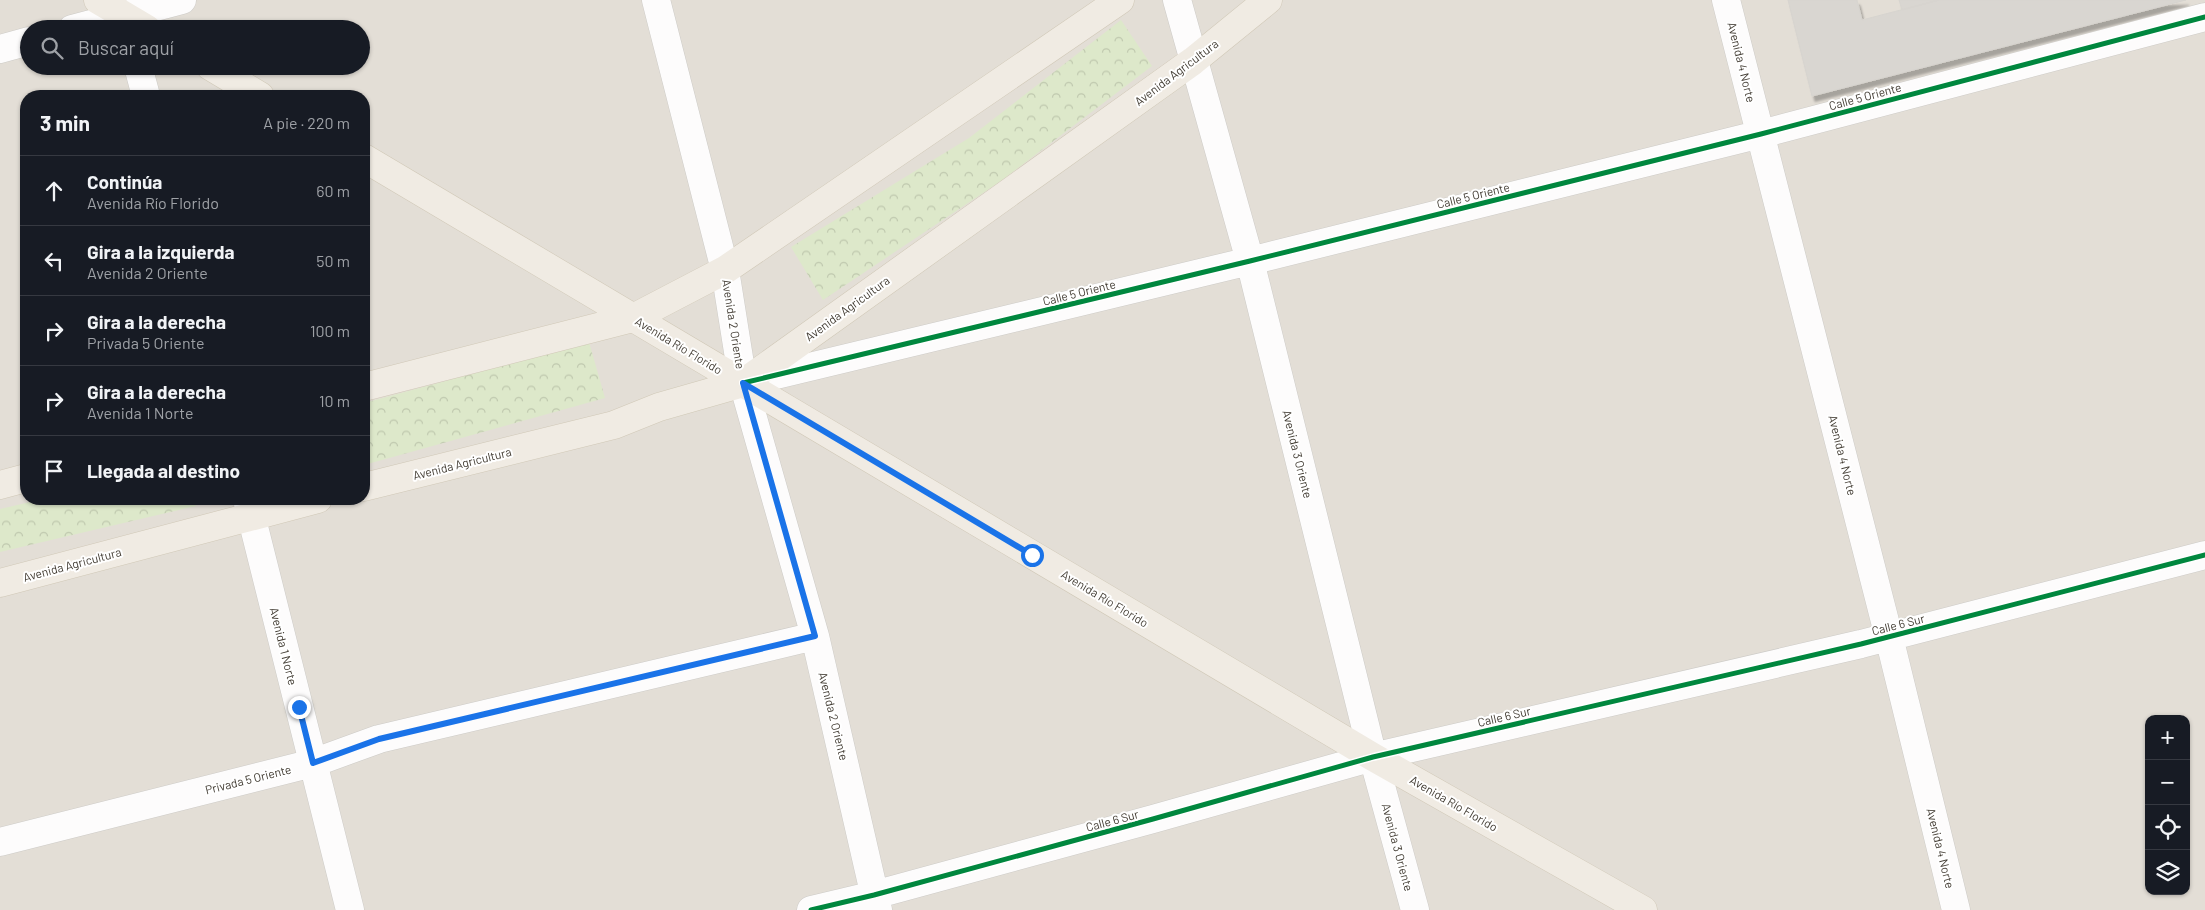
<!DOCTYPE html>
<html lang="es">
<head>
<meta charset="utf-8">
<style>
  body { margin:0; font-family:Barlow,sans-serif; background:#20242c; color:#f1f3f6 }
  .controls { position:absolute; right:15px; bottom:15px; display:grid; overflow:hidden; border-radius:10px; box-shadow:0 1px 4px #0004 }
  .controls button { width:45px; height:45px; display:grid; place-items:center; padding:0; border:0; border-bottom:1px solid #363941; background:#171b24; color:#f1f3f6; font:25px sans-serif }
  .stop { position:absolute; width:15px; height:15px; margin:-11px; border:4px solid #1a73e8; border-radius:50%; background:#fff }
  .stop.end { background:#1a73e8; border-color:#fff; box-shadow:0 1px 5px #0008 }
  .list { margin:0; padding:0; list-style:none }
  h2 { display:flex; justify-content:space-between; align-items:center; height:65px; margin:0; padding:0 20px; font-size:21px }
  h2 small { font-size:16px; font-weight:400; color:#9ea1a6 }
  .list li { display:grid; grid-template-columns:32px 1fr auto; gap:15px; align-items:center; box-sizing:border-box; height:70px; padding:0 20px; border-top:1px solid #363941 }
  .list b { display:block; font-size:19px; white-space:nowrap }
  .list p { margin:0; font-size:16px; white-space:nowrap; color:#9ea1a6 }
  .list em { font-size:16px; font-style:normal; color:#9ea1a6 }
  .icon { flex:none; width:28px; height:28px; fill:none; stroke:currentColor; stroke-width:2; stroke-linecap:round; stroke-linejoin:round }
  .map { position:relative; flex:none; width:2205px; height:910px; overflow:hidden }
  .search { position:absolute; background:#171b24; box-shadow:0 1px 4px #0004; left:20px; top:20px; width:350px; height:55px; display:flex; align-items:center; gap:12px; box-sizing:border-box; padding:0 18px; border-radius:28px; color:#9ea1a6; font-size:19px }
  .panel { position:absolute; background:#171b24; box-shadow:0 1px 4px #0004; left:20px; top:90px; width:350px; height:415px; border-radius:20px }
  .map>svg:first-child { display:block }
  .residential { fill:#e3ded6; fill-rule:evenodd }
  .forest { fill:url(#forest-crowns) }
  .building { fill:#d9d6d1; stroke:#d7d4cf; filter:url(#shadow) }
  .lines { fill:none; stroke-linecap:round; stroke-linejoin:round }
  .minor-casing { stroke:#cdcbc7; stroke-width:29 }
  .major-casing { stroke:#d0c8b7; stroke-width:29 }
  .minor { stroke:#fdfcfc; stroke-width:28 }
  .major { stroke:#f0ebe3; stroke-width:28 }
  .cycleway-casing { stroke:#fff; stroke-width:8 }
  .cycleway { stroke:#00873e; stroke-width:5 }
  .route { stroke:#1a73e8; stroke-width:6 }
  .labels { text-anchor:middle; dominant-baseline:central; stroke-width:4; stroke-linejoin:round; paint-order:stroke }
  .street-label { font-size:12px; fill:#443e35; stroke:#fff }
</style>
</head>
<body>
<div class="map">
<svg width="2205" height="910" viewBox="0 0 2205 910">
  <defs>
    <pattern id="forest-crowns" width="20" height="18" patternUnits="userSpaceOnUse" patternTransform="scale(1.25)"><rect width="20" height="18" fill="#dde8ca"/><path d="M2 6a3 3 0 1 1 6 0M12 15a3 3 0 1 1 6 0" fill="none" stroke="#bfc8ae"/></pattern>
    <filter id="shadow"><feDropShadow dx="3" dy="5.5" stdDeviation="1" flood-color="#0004"/></filter>
  </defs>
  <rect width="100%" height="100%" fill="#efede9"/>
  <path class="residential" d="M0,0H2205V910H0ZM29,29H361V66H29ZM26,96H364V499H26ZM2149,719H2186V891H2149Z"/>
  <path class="forest" d="M1121,20L1152,66L1001,181L823,300L791,247L969,138Z
    M589,342L605,398L364,465V403Z
    M43,499H194L196,506L0,552V509Z"/>
  <path class="building" d="M1788,0H1857L1862,20L1939,0H2186L1812,96Z
    M1899,0H1939L1902,10Z"/>
  <g class="lines">
    <g class="minor-casing">
      <path id="minor" d="M656,0L725,270L743,383L815,636L878,910
        M1177,0L1250,261L1373,757L1415,910
        M1726,0L1889,637L1956,910
        M72,29L182,0
        M0,49L29,41
        M138,66L146,96
        M743,383L1250,261L1761,134L2205,17
        M247,499L350,910
        M0,842L313,763L379,739L815,636
        M811,910L874,895L1153,819L1373,757L1861,644L2205,555"/>
    </g>
    <g class="major-casing">
      <path id="major" d="M98,0L147,29
        M210,66L260,96
        M364,158L1373,757L1643,910
        M364,387L633,318L725,270L1120,0
        M0,485L26,478
        M364,487L614,425L659,407L743,383L1193,61L1268,0
        M0,583L318,499"/>
    </g>
    <use href="#minor" class="minor"/>
    <use href="#major" class="major"/>
    <g class="cycleway-casing">
      <path id="cycleway" d="M743,383L1250,261L1761,134L2205,17
        M811,910L874,895L1153,819L1373,757L1861,644L2205,555"/>
    </g>
    <use href="#cycleway" class="cycleway"/>
  </g>
  <g class="lines">
    <path class="route" d="M299,707L313,763L379,739L815,636L743,383L1032,555"/>
  </g>
  <g class="labels">
    <g class="street-label">
      <text transform="translate(1742 62) rotate(76)">Avenida 4 Norte</text>
      <text transform="translate(1176 72) rotate(-37)">Avenida Agricultura</text>
      <text transform="translate(1865 96) rotate(-15)">Calle 5 Oriente</text>
      <text transform="translate(1473 195) rotate(-14)">Calle 5 Oriente</text>
      <text transform="translate(1079 292) rotate(-14)">Calle 5 Oriente</text>
      <text transform="translate(847 308) rotate(-36)">Avenida Agricultura</text>
      <text transform="translate(734 324) rotate(81)">Avenida 2 Oriente</text>
      <text transform="translate(679 345) rotate(31)">Avenida Río Florido</text>
      <text transform="translate(1298 454) rotate(76)">Avenida 3 Oriente</text>
      <text transform="translate(1843 455) rotate(76)">Avenida 4 Norte</text>
      <text transform="translate(462 463) rotate(-14)">Avenida Agricultura</text>
      <text transform="translate(72 564) rotate(-15)">Avenida Agricultura</text>
      <text transform="translate(1105 598) rotate(31)">Avenida Río Florido</text>
      <text transform="translate(1898 624) rotate(-14)">Calle 6 Sur</text>
      <text transform="translate(284 646) rotate(76)">Avenida 1 Norte</text>
      <text transform="translate(834 716) rotate(76)">Avenida 2 Oriente</text>
      <text transform="translate(1504 716) rotate(-13)">Calle 6 Sur</text>
      <text transform="translate(248 779) rotate(-14)">Privada 5 Oriente</text>
      <text transform="translate(1454 803) rotate(30)">Avenida Río Florido</text>
      <text transform="translate(1112 820) rotate(-15)">Calle 6 Sur</text>
      <text transform="translate(1398 847) rotate(75)">Avenida 3 Oriente</text>
      <text transform="translate(1941 848) rotate(76)">Avenida 4 Norte</text>
    </g>
  </g>
</svg>
<div class="controls">
<button>+</button>
<button>−</button>
<button><svg class="icon" aria-label="locate" viewBox="0 0 24 24"><circle cx="12" cy="12" r="6"/><path d="M12 2v4M12 18v4M2 12h4M18 12h4"/></svg></button>
<button><svg class="icon" aria-label="layers" viewBox="0 0 24 24"><path d="M12 4l9 5-9 5-9-5zM3 14l9 5 9-5"/></svg></button>
</div>
<div class="stop" style="left:1032px;top:555px"></div>
<div class="stop end" style="left:299px;top:707px"></div>
<div class="search"><svg class="icon" aria-label="search" viewBox="0 0 24 24"><circle cx="10" cy="10" r="6"/><path d="M15 15l6 6"/></svg>Buscar aquí</div>
<section class="panel">
<h2>3 min<small>A pie · 220 m</small></h2>
<ul class="list">
<li><svg class="icon" aria-label="ahead" viewBox="0 0 24 24"><path d="M12 20V5M6 11l6-6 6 6"/></svg><div><b>Continúa</b><p>Avenida Río Florido</p></div><em>60 m</em></li>
<li><svg class="icon" aria-label="left" viewBox="0 0 24 24"><path d="M17 20v-9H6M10 6l-5 5 5 5"/></svg><div><b>Gira a la izquierda</b><p>Avenida 2 Oriente</p></div><em>50 m</em></li>
<li><svg class="icon" aria-label="right" viewBox="0 0 24 24"><path d="M7 20v-9h11M14 6l5 5-5 5"/></svg><div><b>Gira a la derecha</b><p>Privada 5 Oriente</p></div><em>100 m</em></li>
<li><svg class="icon" aria-label="right" viewBox="0 0 24 24"><path d="M7 20v-9h11M14 6l5 5-5 5"/></svg><div><b>Gira a la derecha</b><p>Avenida 1 Norte</p></div><em>10 m</em></li>
<li><svg class="icon" aria-label="arrive" viewBox="0 0 24 24"><path d="M6 21V4h12l-3 4 3 4H6"/></svg><div><b>Llegada al destino</b></div></li>
</ul>
</section>
</div>
</body>
</html>
